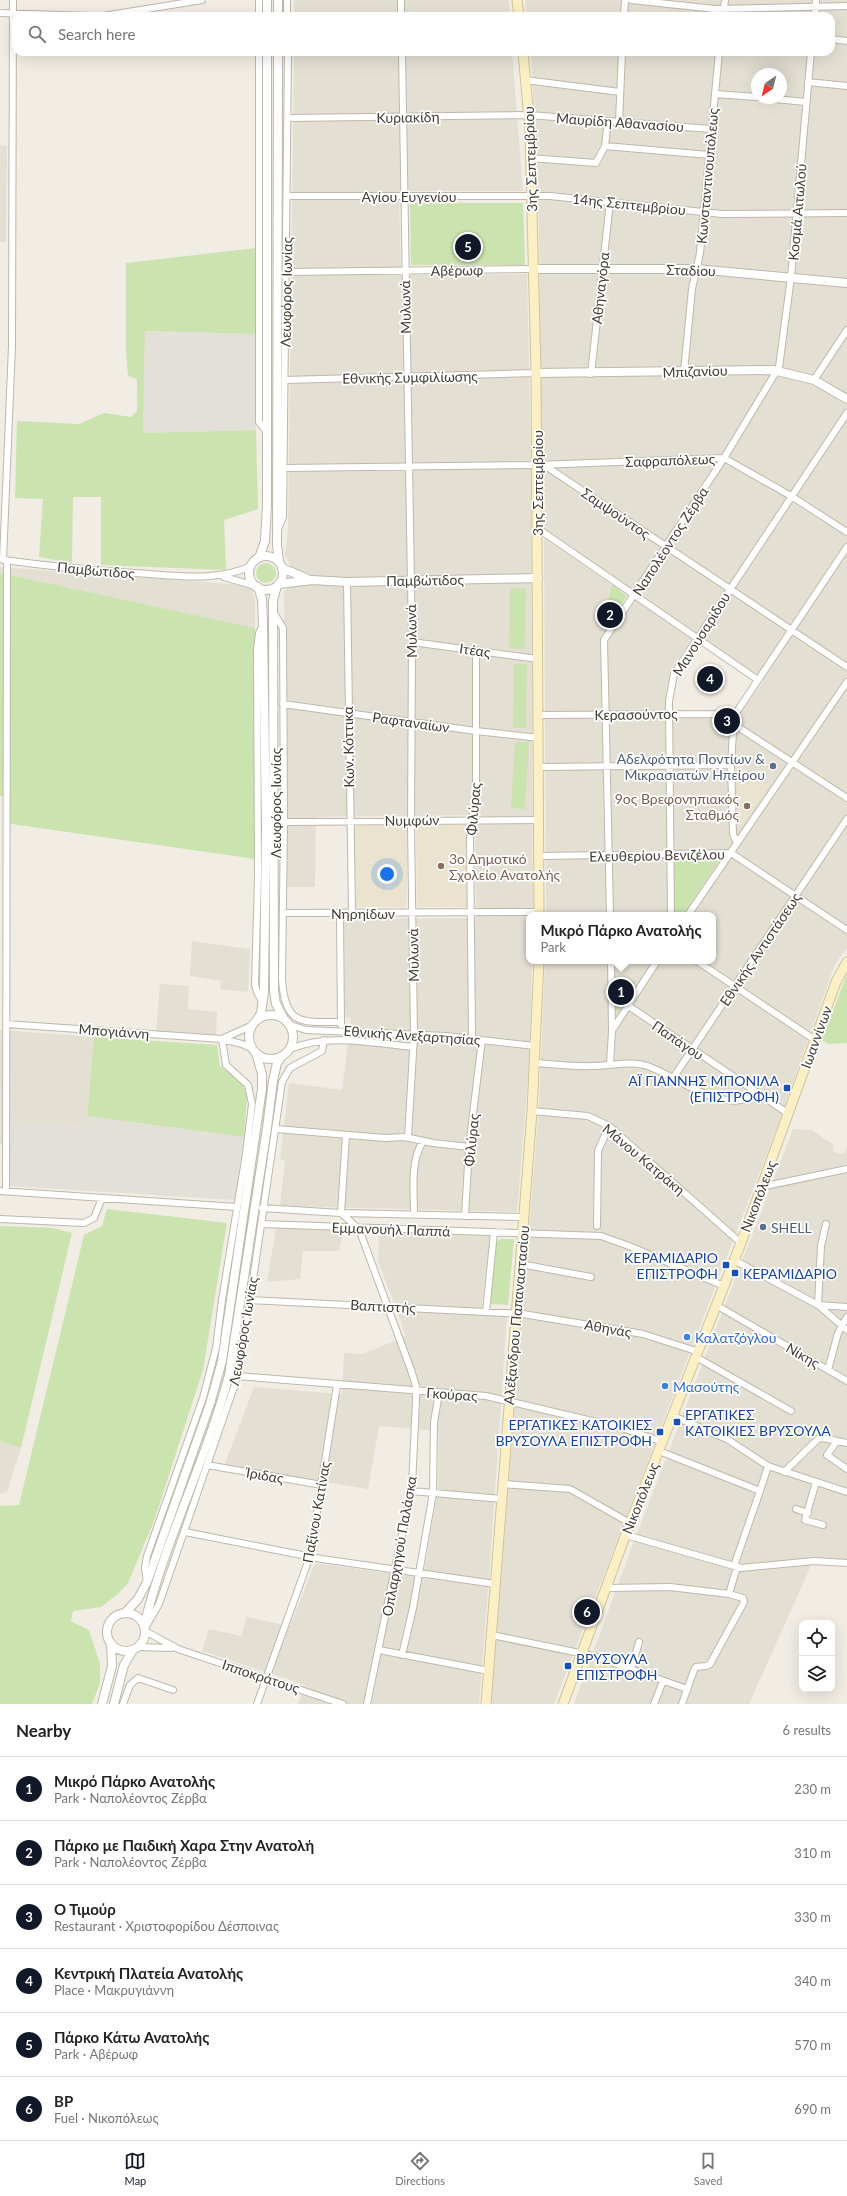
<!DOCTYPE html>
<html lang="en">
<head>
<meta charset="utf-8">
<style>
  body { margin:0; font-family:Lato,sans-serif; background:#f6f6f6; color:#222 }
  .controls { position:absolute; right:12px; bottom:12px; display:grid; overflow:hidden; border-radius:8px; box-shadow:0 4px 16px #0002 }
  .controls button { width:36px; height:36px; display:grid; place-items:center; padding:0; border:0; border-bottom:1px solid #e0e0e0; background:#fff; color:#222; font:20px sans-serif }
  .compass { position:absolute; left:751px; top:68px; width:36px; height:36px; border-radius:50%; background:#fff; box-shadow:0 4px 16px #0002; rotate:215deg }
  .you { position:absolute; left:387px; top:874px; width:14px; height:14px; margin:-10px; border:3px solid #fff; border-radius:50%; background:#1a73e8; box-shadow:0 0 0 6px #1a73e833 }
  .badge { display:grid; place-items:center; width:26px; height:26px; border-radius:50%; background:#111827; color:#fff; font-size:13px; font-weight:700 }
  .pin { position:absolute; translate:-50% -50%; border:2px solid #fff; box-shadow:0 1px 4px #0006 }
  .popup { position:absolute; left:526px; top:912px; width:190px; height:52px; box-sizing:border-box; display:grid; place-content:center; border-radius:8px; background:#fff; filter:drop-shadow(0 1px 3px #0005); font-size:13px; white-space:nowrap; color:#767676 }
  .popup b { font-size:15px; color:#222 }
  .popup::after { content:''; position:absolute; left:50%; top:100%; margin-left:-8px; border:8px solid transparent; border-top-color:#fff }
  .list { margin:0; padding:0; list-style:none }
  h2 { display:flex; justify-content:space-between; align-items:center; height:52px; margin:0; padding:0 16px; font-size:17px }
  h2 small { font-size:13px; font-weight:400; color:#767676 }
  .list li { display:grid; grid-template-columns:26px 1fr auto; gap:12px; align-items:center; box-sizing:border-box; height:64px; padding:0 16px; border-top:1px solid #e0e0e0 }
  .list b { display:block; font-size:15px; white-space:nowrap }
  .list p { margin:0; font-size:13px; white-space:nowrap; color:#767676 }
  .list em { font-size:13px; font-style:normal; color:#767676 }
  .icon { flex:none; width:22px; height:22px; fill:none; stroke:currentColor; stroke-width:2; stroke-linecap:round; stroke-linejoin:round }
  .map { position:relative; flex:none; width:847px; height:1704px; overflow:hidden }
  .search { position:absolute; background:#fff; box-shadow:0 4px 16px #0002; left:12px; right:12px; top:12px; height:44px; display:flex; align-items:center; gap:10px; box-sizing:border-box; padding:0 14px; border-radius:12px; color:#767676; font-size:15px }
  .sheet { height:436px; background:#fff }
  nav { display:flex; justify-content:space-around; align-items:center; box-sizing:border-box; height:56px; border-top:1px solid #e0e0e0; background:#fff; font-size:11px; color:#767676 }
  nav a { display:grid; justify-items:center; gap:2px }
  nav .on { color:#111827 }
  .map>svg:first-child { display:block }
  .residential { fill:#e4dfd3; fill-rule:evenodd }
  .industrial { fill:#e3dfd9 }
  .education { fill:#e9e3cf }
  .green { fill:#cae3af }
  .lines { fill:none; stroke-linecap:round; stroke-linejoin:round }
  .minor-casing { stroke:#beb8ab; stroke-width:8 }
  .tertiary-casing { stroke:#beb8ab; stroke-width:10 }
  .secondary-casing { stroke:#d1c399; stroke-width:11 }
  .minor { stroke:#fff; stroke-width:6 }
  .tertiary { stroke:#fff; stroke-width:8 }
  .secondary { stroke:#faefc5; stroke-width:9 }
  .service-dot { fill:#5c6f8a; stroke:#fff; stroke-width:1.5 }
  .education-dot { fill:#8d6e63; stroke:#fff; stroke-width:1.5 }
  .transit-dot { fill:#1a4fb4; stroke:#fff; stroke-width:1.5 }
  .shop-dot { fill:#3f7fe0; stroke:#fff; stroke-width:1.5 }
  .labels { text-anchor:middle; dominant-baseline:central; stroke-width:3.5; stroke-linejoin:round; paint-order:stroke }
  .street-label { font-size:14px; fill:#423d35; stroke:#fff }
  .service-label { font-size:14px; fill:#4e5e75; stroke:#fff; text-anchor:end }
  .education-label { font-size:14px; fill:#785e54; stroke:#fff; text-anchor:end }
  .transit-label { font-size:14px; fill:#164399; stroke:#fff; text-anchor:end }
  .shop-label { font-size:14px; fill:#366cbe; stroke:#fff; text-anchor:start }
</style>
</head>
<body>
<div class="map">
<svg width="847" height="1704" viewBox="0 0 847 1704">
  <rect width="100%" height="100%" fill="#f1ede4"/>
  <path class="residential" d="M294,0H509L510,16H294Z
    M525,0H847V948L835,964L777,1127L554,1704H491L539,1105L545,961H713V915H546L544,538L612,585L607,605L605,625L613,631L635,600L692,639L674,665L669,678L666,692L667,717H738L764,680L543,528L539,229L531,52H831V16H527ZM757,74H781V98H757Z
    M294,52H512L523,191H399L401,275L527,274L531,461L533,915H529V961H532L530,1053L517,1212L280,1206L285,1161L280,1160L289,1083L342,1090L351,1019L345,1017L344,919L476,918L475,832L481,815L316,817L315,887H285L284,591L292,584L293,571L285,555L288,529Z
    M0,145L7,146L6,242H0Z
    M0,567L245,585L251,589L255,598V628L0,573Z
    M192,941L250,949L248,992L220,989L221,981L190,976Z
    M160,984L189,986L188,1009L217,1012L216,1035L156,1031Z
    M0,1030L94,1037L86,1127L2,1123V1144H0Z
    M793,1129L812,1130L834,1145L833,1152L844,1154L847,1146V1562L815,1557L749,1704H574L631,1549Z
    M276,1228L344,1231L339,1251H303L300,1279L267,1282Z
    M379,1232L490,1236L481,1314L507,1317L489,1577L479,1704H298L305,1685L202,1651L209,1629L241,1636L247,1617L290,1626L315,1563L423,1578L438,1488L439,1431L379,1426L368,1489L224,1466L254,1387L342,1394L344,1353L363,1354L406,1336L378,1261Z
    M0,1441L21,1448L7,1492L0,1494Z"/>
  <path class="industrial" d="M145,331L256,334V430L143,433Z
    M87,1116L244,1137L235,1200L9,1186L2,1144L1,1123L86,1127Z"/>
  <path class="education" d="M736,763L770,786L741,827L739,826Z
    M407,825V907H356L354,826Z
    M416,825H466L467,907H417Z"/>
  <path class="green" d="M410,203H523L525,265H411Z
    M256,248V334L145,331L143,433L256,430L258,509L224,520L226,570L101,565V497H73L72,563L39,557L43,499L15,498L17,421L79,424L104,413L131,417L137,411V379L128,376L126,352V263Z
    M256 573a10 10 0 1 1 20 0a10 10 0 1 1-20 0Z
    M0,573L255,628V859L5,823V797L0,796Z
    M612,585L627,596L606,627L607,605Z
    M510,588H526L525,649L509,648Z
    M514,664H527L526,728H513Z
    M515,742H529L525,809L511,808Z
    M674,856L721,857L683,915H675Z
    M847,974V1043L828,1044L822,1040Z
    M613,981H636L616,1013L614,1011Z
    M94,1037L217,1045L220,1066L242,1083L247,1095L244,1137L87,1116Z
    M107,1209L227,1223L203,1370L154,1521L128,1583L119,1593L101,1607L73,1611L71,1621L89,1630L100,1664V1683L92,1704H0V1506L19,1505L84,1235L102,1226Z
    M0,1226L53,1228L72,1233L21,1448L0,1441Z
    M501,1239H514L508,1305L490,1304L496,1242Z"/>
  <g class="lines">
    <g class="minor-casing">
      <path id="minor" d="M259,0V16
        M287,0V16
        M401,0V16
        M631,0L715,9L847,6
        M0,13L91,16
        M103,16L202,0
        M624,16L625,0
        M723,16L725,0
        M815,16L816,0
        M831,39L847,41
        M259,52V422L268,433
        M402,52L412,642L411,826L414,1036L408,1137
        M525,80L620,92
        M808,82L847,86
        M715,94L757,97
        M764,98L806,102
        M288,118L529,115L711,129
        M619,122L622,52
        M605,146L709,155
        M530,158L596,163L605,146L608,121
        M287,196H550L722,214L847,213
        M285,272L534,269
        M684,372L692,289L700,253L719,52
        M591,374L610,202
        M285,380L536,373
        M814,380L847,330
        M544,465L847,667
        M284,468L537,465L724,458L791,496L847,532
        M537,528L758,680
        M278,529L283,517L288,52
        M3,560L12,346L13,0
        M4,560C47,566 90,570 134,573C172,575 215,583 251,566
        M224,577L256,586
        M347,582L352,913
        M274,613L283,628L284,822L282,979C285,1026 301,1022 341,1022
        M263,625L259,633L257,649L258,878L255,984L257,992L263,1003
        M412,642L538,659
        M283,704L476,731L539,738
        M538,715L734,714
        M732,723L847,798
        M539,767L731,765
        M284,822L540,820
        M737,843L733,834L731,765L734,716L847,547
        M540,856L731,853L847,930
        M283,913L539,912
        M340,913L341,1025
        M610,915L604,640L724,458L779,367L791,277L811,52
        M671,915L669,701L674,674L847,413
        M688,915L847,682
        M697,961L815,1040
        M627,1005L789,1114
        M6,1024L222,1039L242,1044L253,1049
        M290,1025L306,1030L446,1036L535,1046
        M613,1029L657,961
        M224,1038L253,1025
        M472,1039L470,833L476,798V651
        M290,1049C328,1033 373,1043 413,1047
        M534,1063C554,1064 573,1067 592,1066C612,1066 631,1060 650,1067C679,1078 727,1117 757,1093
        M610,1064L612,1031L611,961
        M673,1078L847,819
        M532,1111L588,1116L609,1126L741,1243
        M276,1129L385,1138L405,1137L433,1143L469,1147
        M346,1135L341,1213L359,1229L411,1370L416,1386V1400L412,1486L367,1704
        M761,1187L847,1169
        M0,1191L237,1207
        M6,1191L7,560
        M262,1208L341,1213L524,1217
        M414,1214C414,1191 410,1161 423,1141
        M465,1216L469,1147L482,1040
        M0,1219L84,1223L94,1218L102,1198
        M261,1224L601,1236L629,1246L724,1286
        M826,1224L821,1246L818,1305L847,1307
        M597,1226L598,1151L609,1126
        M734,1260L818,1305L847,1330
        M520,1264L591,1277
        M250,1300L523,1314L643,1334L699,1352
        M716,1305L847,1381
        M486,1312L494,1232
        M696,1357L791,1411
        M828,1370L838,1333L847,1317
        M237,1376L486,1396L622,1428L663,1442
        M673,1416L727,1439L768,1466L847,1492
        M837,1441L827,1455L847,1469
        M659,1451L760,1491L768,1466
        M207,1465L322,1485
        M784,1472L818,1439L823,1438L847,1443
        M816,1482L805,1520L823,1525
        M503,1484L570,1489L630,1523
        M411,1491L502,1499
        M796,1509L808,1513
        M185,1532L322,1559L495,1584
        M626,1535L741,1568L814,1561L847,1563
        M734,1566L760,1491
        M147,1582L145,1568L147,1556L203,1398L216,1348L222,1300L246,1154L252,1104L248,1085L226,1065L222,1039
        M606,1588L670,1587L729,1594
        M145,1628L159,1604L235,1384L250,1300L282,1082L290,1068L322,1051L324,1040
        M145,1631L178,1649L343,1704
        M492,1635L594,1656L687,1689
        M138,1647L171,1648
        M379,1650L489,1671
        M402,1655L413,1608L433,1493L434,1422L439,1393
        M631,1670L639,1642
        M123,1704L130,1685L138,1678L173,1690
        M257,1704L310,1556L337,1385
        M654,1704L663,1681
        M682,1704L694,1670L696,1667L706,1666L710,1664L744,1602L743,1598L729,1594L737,1567"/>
    </g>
    <g class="tertiary-casing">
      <path id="tertiary" d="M267,16V0
        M278,16V0
        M278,52L277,545L279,562
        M534,269H696L847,283
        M536,373L773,370L814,380L847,399
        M249 573a17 17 0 1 1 34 0a17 17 0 1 1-34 0Z
        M259,558L265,541L267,505V52
        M282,568L308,579
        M279,584L312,580L347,582L538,578
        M277,586L273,600L274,991L276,1004L284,1019
        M249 1037a22 22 0 1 1 44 0a22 22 0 1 1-44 0Z
        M257,1020L261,1013L264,992L266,825L263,624L262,599L258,587
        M125,1613L138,1599L147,1582L210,1404L222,1361L262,1089V1074L256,1053
        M107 1632a19 19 0 1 1 38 0a19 19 0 1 1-38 0Z
        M144,1626C165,1540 206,1461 229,1375L267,1128L273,1081L277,1063L281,1057
        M102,1704L112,1666L111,1643
        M114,1704L124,1665L133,1650"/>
    </g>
    <g class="secondary-casing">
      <path id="secondary" d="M517,0L519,16
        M523,52L530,131L536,373L539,915
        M486,1704L532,1111L539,961
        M563,1704L630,1523L741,1243L836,982L847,962"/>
    </g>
    <use href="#minor" class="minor"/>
    <use href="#tertiary" class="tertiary"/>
    <use href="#secondary" class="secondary"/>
  </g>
  <g class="service-dot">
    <circle cx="773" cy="766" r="4"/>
    <circle cx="763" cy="1227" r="4"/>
  </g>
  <g class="education-dot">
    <circle cx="747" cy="806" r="4"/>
    <circle cx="441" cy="866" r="4"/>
  </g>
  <g class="transit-dot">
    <rect x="783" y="1084" width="8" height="8" rx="2"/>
    <rect x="722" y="1261" width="8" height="8" rx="2"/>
    <rect x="731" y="1269" width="8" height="8" rx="2"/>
    <rect x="673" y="1418" width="8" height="8" rx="2"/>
    <rect x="656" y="1428" width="8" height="8" rx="2"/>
    <rect x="564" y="1662" width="8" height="8" rx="2"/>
  </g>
  <g class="shop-dot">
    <circle cx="687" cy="1337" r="4"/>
    <circle cx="665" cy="1386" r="4"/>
  </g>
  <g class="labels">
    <g class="street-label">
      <text transform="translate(408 117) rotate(-1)">Κυριακίδη</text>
      <text transform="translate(620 122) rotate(4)">Μαυρίδη Αθανασίου</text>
      <text transform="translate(530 159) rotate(-92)">3ης Σεπτεμβρίου</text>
      <text transform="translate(707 176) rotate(-85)">Κωνσταντινουπόλεως</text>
      <text x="409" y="196">Αγίου Ευγενίου</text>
      <text transform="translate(629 204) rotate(6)">14ης Σεπτεμβρίου</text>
      <text transform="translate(797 212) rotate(-85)">Κοσμά Αιτωλού</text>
      <text transform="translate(457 270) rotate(-1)">Αβέρωφ</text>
      <text transform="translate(691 270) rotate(2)">Σταδίου</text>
      <text transform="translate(600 288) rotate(-84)">Αθηναγόρα</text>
      <text transform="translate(286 292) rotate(-89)">Λεωφόρος Ιωνίας</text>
      <text transform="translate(405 307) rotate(-91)">Μυλωνά</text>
      <text transform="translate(695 371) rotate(-2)">Μπιζανίου</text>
      <text transform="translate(410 377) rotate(-1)">Εθνικής Συμφιλίωσης</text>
      <text transform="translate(670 460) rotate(-2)">Σαφραπόλεως</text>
      <text transform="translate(537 483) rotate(-90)">3ης Σεπτεμβρίου</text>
      <text transform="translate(616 513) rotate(34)">Σαμψούντος</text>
      <text transform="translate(670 541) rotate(-57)">Ναπολέοντος Ζέρβα</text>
      <text transform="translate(96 570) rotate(5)">Παμβώτιδος</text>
      <text transform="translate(425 580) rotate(-1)">Παμβώτιδος</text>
      <text transform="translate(411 631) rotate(-91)">Μυλωνά</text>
      <text transform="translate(701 634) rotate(-58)">Μανουσαρίδου</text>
      <text transform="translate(475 650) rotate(8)">Ιτέας</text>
      <text transform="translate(636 714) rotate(-1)">Κερασούντος</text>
      <text transform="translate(411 722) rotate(8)">Ραφταναίων</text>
      <text transform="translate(348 747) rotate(-91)">Κων. Κόττικα</text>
      <text transform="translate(275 803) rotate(-90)">Λεωφόρος Ιωνίας</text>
      <text transform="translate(473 809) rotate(-85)">Φιλύρας</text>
      <text transform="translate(412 820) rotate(-1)">Νυμφών</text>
      <text transform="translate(657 855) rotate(-1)">Ελευθερίου Βενιζέλου</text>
      <text x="363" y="913">Νηρηίδων</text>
      <text transform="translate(760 949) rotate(-56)">Εθνικής Αντιστάσεως</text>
      <text transform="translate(413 955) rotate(-91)">Μυλωνά</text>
      <text transform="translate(114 1031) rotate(4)">Μπογιάννη</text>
      <text transform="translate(412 1035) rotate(4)">Εθνικής Ανεξαρτησίας</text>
      <text transform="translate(816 1037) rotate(-70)">Ιωαννίνων</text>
      <text transform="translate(678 1040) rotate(34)">Παπάγου</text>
      <text transform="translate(471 1140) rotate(-84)">Φιλύρας</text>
      <text transform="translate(644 1159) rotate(40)">Μάνου Κατράκη</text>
      <text transform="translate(758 1196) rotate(-69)">Νικοπόλεως</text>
      <text transform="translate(391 1229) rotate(2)">Εμμανουήλ Παππά</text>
      <text transform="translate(383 1306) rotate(3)">Βαπτιστής</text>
      <text transform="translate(516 1315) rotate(-85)">Αλέξανδρου Παπαναστασίου</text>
      <text transform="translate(608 1328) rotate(10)">Αθηνάς</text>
      <text transform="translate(243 1331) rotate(-80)">Λεωφόρος Ιωνίας</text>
      <text transform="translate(803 1355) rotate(30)">Νίκης</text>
      <text transform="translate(452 1394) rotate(4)">Γκούρας</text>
      <text transform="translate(265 1475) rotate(10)">Ίριδας</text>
      <text transform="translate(640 1498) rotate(-68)">Νικοπόλεως</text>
      <text transform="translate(316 1512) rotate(-80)">Παξίνου Κατίνας</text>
      <text transform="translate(399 1546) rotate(-80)">Οπλαρχηγού Παλάσκα</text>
      <text transform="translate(261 1676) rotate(18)">Ιπποκράτους</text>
    </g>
    <g class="service-label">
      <text x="765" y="758">Αδελφότητα Ποντίων &amp;<tspan x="765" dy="16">Μικρασιατών Ηπείρου</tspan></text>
      <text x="771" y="1227" text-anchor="start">SHELL</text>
    </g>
    <g class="education-label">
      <text x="739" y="798">9ος Βρεφονηπιακός<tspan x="739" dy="16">Σταθμός</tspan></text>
      <text x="449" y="858" text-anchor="start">3ο Δημοτικό<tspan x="449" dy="16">Σχολείο Ανατολής</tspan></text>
    </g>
    <g class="transit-label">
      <text x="779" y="1080">ΑΪ ΓΙΑΝΝΗΣ ΜΠΟΝΙΛΑ<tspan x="779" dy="16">(ΕΠΙΣΤΡΟΦΗ)</tspan></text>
      <text x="718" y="1257">ΚΕΡΑΜΙΔΑΡΙΟ<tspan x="718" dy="16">ΕΠΙΣΤΡΟΦΗ</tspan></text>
      <text x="743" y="1273" text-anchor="start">ΚΕΡΑΜΙΔΑΡΙΟ</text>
      <text x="685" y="1414" text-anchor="start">ΕΡΓΑΤΙΚΕΣ<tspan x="685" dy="16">ΚΑΤΟΙΚΙΕΣ ΒΡΥΣΟΥΛΑ</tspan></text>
      <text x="652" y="1424">ΕΡΓΑΤΙΚΕΣ ΚΑΤΟΙΚΙΕΣ<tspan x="652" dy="16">ΒΡΥΣΟΥΛΑ ΕΠΙΣΤΡΟΦΗ</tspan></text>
      <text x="576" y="1658" text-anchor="start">ΒΡΥΣΟΥΛΑ<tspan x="576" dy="16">ΕΠΙΣΤΡΟΦΗ</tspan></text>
    </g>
    <g class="shop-label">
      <text x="695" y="1337">Καλατζόγλου</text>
      <text x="673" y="1386">Μασούτης</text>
    </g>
  </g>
</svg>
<div class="controls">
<button><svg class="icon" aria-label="locate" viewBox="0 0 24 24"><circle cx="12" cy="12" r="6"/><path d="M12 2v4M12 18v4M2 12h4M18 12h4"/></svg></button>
<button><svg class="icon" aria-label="layers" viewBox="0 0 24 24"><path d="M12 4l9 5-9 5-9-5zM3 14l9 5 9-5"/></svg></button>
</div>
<svg class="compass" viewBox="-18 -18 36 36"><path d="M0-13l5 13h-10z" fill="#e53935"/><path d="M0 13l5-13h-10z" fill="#767676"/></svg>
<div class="you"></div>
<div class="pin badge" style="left:621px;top:992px">1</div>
<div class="popup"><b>Μικρό Πάρκο Ανατολής</b>Park</div>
<div class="pin badge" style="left:610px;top:615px">2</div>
<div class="pin badge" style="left:727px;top:721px">3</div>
<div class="pin badge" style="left:710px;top:679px">4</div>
<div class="pin badge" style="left:468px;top:247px">5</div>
<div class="pin badge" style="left:587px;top:1612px">6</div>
<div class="search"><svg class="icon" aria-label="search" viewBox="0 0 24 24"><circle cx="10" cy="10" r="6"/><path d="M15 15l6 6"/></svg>Search here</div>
</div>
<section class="sheet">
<h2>Nearby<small>6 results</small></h2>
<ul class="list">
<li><span class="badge">1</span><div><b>Μικρό Πάρκο Ανατολής</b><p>Park · Ναπολέοντος Ζέρβα</p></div><em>230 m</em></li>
<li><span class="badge">2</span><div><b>Πάρκο με Παιδική Χαρα Στην Ανατολή</b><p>Park · Ναπολέοντος Ζέρβα</p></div><em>310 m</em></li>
<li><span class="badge">3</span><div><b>Ο Τιμούρ</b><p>Restaurant · Χριστοφορίδου Δέσποινας</p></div><em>330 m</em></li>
<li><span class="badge">4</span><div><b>Κεντρική Πλατεία Ανατολής</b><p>Place · Μακρυγιάννη</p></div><em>340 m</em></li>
<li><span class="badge">5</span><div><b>Πάρκο Κάτω Ανατολής</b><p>Park · Αβέρωφ</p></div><em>570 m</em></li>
<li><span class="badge">6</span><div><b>BP</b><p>Fuel · Νικοπόλεως</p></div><em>690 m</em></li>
</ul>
</section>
<nav>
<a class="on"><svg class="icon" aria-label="map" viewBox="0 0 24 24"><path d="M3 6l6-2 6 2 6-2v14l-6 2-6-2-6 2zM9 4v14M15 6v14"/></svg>Map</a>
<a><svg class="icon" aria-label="directions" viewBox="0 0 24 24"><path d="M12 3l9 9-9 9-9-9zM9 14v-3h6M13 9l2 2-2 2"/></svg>Directions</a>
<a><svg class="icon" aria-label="saved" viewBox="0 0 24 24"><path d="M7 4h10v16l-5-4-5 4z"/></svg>Saved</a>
</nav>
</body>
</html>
